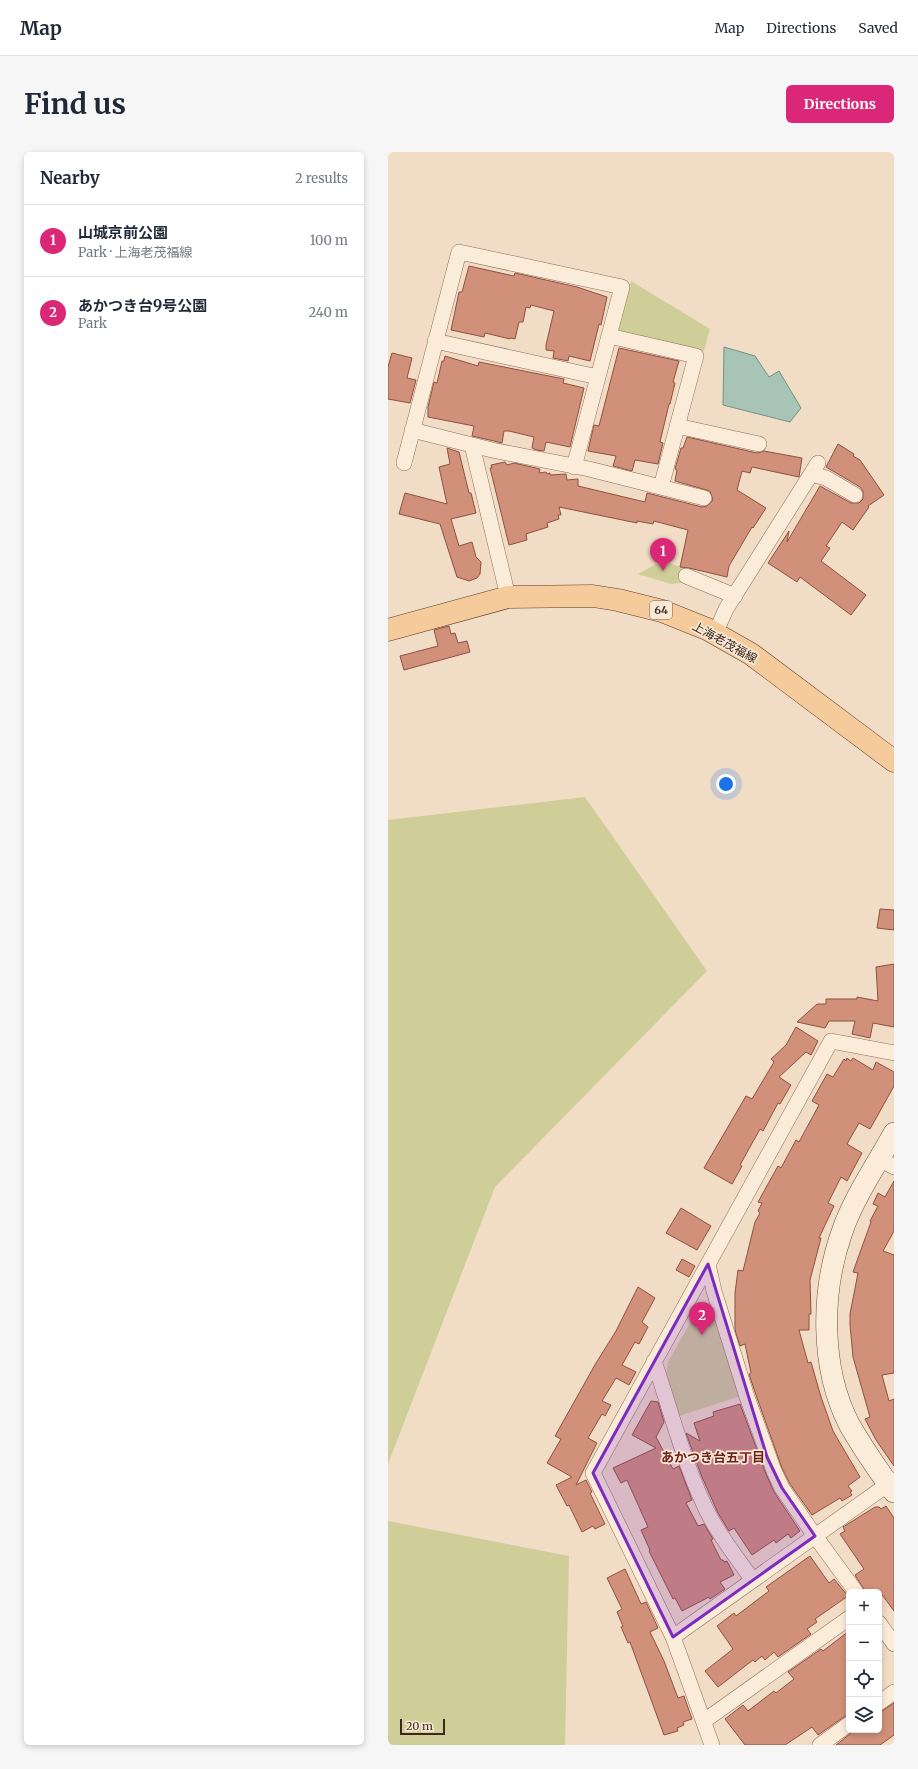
<!DOCTYPE html>
<html lang="en">
<head>
<meta charset="utf-8">
<style>
  body { margin:0; font-family:Merriweather,"Noto Sans JP",serif; background:#f6f6f7; color:#1f2937 }
  .controls { position:absolute; right:12px; bottom:12px; display:grid; overflow:hidden; border-radius:6px; box-shadow:0 2px 6px #0003 }
  .controls button { width:36px; height:36px; display:grid; place-items:center; padding:0; border:0; border-bottom:1px solid #e0e1e3; background:#fff; color:#1f2937; font:20px sans-serif }
  .scale { position:absolute; left:12px; bottom:10px; width:45px; box-sizing:border-box; padding-left:4px; border:2px solid #3d281f; border-top:0; font-size:11px; line-height:14px; white-space:nowrap; color:#3d281f; -webkit-text-stroke:3px #f8e9d6; paint-order:stroke }
  .you { position:absolute; left:338px; top:632px; width:14px; height:14px; margin:-10px; border:3px solid #fff; border-radius:50%; background:#1a73e8; box-shadow:0 0 0 6px #1a73e833 }
  .badge { display:grid; place-items:center; width:26px; height:26px; border-radius:50%; background:#db2777; color:#fff; font-size:13px; font-weight:700 }
  .pin { position:absolute; translate:-50% -33px; filter:drop-shadow(0 1px 2px #0008) }
  .pin::after { content:''; position:absolute; top:21px; width:14px; height:12px; background:inherit; clip-path:polygon(0 0,100% 0,50% 100%) }
  .list { margin:0; padding:0; list-style:none }
  h2 { display:flex; justify-content:space-between; align-items:center; height:52px; margin:0; padding:0 16px; font-size:17px }
  h2 small { font-size:13px; font-weight:400; color:#747a83 }
  .list li { display:grid; grid-template-columns:26px 1fr auto; gap:12px; align-items:center; box-sizing:border-box; height:72px; padding:0 16px; border-top:1px solid #e0e1e3 }
  .list b { display:block; font-size:15px; white-space:nowrap }
  .list p { margin:0; font-size:13px; white-space:nowrap; color:#747a83 }
  .list em { font-size:13px; font-style:normal; color:#747a83 }
  .icon { flex:none; width:22px; height:22px; fill:none; stroke:currentColor; stroke-width:2; stroke-linecap:round; stroke-linejoin:round }
  .map { position:relative; flex:none; width:506px; height:1593px; overflow:hidden; border-radius:6px }
  header { display:flex; align-items:center; gap:24px; box-sizing:border-box; height:56px; padding:0 20px; background:#fff; border-bottom:1px solid #e0e1e3 }
  header strong { font-size:19px }
  nav { display:flex; gap:22px; margin-inline-start:auto; font-size:14px }
  .intro { display:flex; align-items:center; justify-content:space-between; box-sizing:border-box; height:96px; padding:0 24px }
  h1 { margin:0; font-size:28px }
  .button { padding:10px 18px; border-radius:6px; background:#db2777; color:#fff; font-size:14px; font-weight:700 }
  main { display:flex; gap:24px; padding:0 24px }
  aside { flex:1; background:#fff; border-radius:6px; box-shadow:0 2px 6px #0003 }
  .map>svg:first-child { display:block }
  .green { fill:#d0ce98 }
  .water { fill:#a7c4b7; stroke:#6d9484 }
  .building { fill:#d19079; stroke:#8f513e }
  .lines { fill:none; stroke-linecap:round; stroke-linejoin:round }
  .street-casing { stroke:#8e6d5a; stroke-width:16 }
  .secondary-casing { stroke:#704e3d; stroke-width:22 }
  .primary-casing { stroke:#5c3c2e; stroke-width:23 }
  .street { stroke:#fbecda; stroke-width:15 }
  .secondary { stroke:#fbecda; stroke-width:21 }
  .primary { stroke:#f6cb9c; stroke-width:22 }
  .marked { fill:#7b2cbf; fill-opacity:0.2; stroke:#7b2cbf; stroke-width:3; stroke-linejoin:round }
  .labels { text-anchor:middle; dominant-baseline:central; stroke-width:3.5; stroke-linejoin:round; paint-order:stroke }
  .shield { fill:#f8e9d6; stroke:#756256; stroke-width:1 }
  .shield-label { font-size:11px; font-weight:bold; fill:#3d281f }
  .street-label { font-size:12px; fill:#3d281f; stroke:#f8e9d6 }
  .neighbourhood-label { font-size:13px; font-weight:bold; fill:#6d1f1b; stroke:#f8e9d6 }
</style>
</head>
<body>
<header>
<strong>Map</strong>
<nav><a>Map</a><a>Directions</a><a>Saved</a></nav>
</header>
<div class="intro"><h1>Find us</h1><a class="button">Directions</a></div>
<main>
<aside>
<h2>Nearby<small>2 results</small></h2>
<ul class="list">
<li><span class="badge">1</span><div><b>山城京前公園</b><p>Park · 上海老茂福線</p></div><em>100 m</em></li>
<li><span class="badge">2</span><div><b>あかつき台9号公園</b><p>Park</p></div><em>240 m</em></li>
</ul>
</aside>
<div class="map">
<svg width="506" height="1593" viewBox="0 0 506 1593">
  <rect width="100%" height="100%" fill="#f1ddc6"/>
  <path class="green" d="M243,129L322,177L316,199L235,182L230,177Z
    M274,409L296,416L293,431L283,432L250,422Z
    M197,645L319,819L107,1035L0,1312V668Z
    M311,1155L323,1157L353,1244L291,1264L278,1225L280,1210Z
    M0,1369L181,1404L177,1593H0Z"/>
  <path class="water" d="M336,195L367,204L381,225L391,219L413,256L402,270L335,253Z"/>
  <path class="building" d="M81,114L126,124L127,121L189,135L219,145L213,173L211,172L202,209L181,204L180,209L165,206L166,199L158,198V193L166,159L143,153L142,156L138,155L135,170H131L127,187L123,186L122,187L97,181L96,185L63,178L71,140H74Z
    M231,196L291,209L285,230L287,231L282,252H281L272,290L275,291L270,312L247,308L244,319L225,314L228,304L200,299L206,273L211,274Z
    M4,201L24,206L19,226L28,228L22,251L0,247V215Z
    M57,204L90,214L91,210L176,227L175,231L196,236L182,295L158,290L156,299L148,298L144,296L146,285L121,279H116L114,291L106,289L84,284L86,274L40,265V255L46,230L49,231L54,209H56Z
    M299,285L369,301L376,299L414,306L411,325L364,315L362,321L354,319L349,338L378,356L365,376L364,375L341,414L339,425L301,416L292,415L300,378L266,369L265,372L249,369V371L171,355L173,363H170L171,367L159,371L160,375L138,382L139,388L121,393L102,316H104L103,313L117,310L119,313L126,311L152,317L151,321L158,320L159,322L162,321V323L178,322L179,328L190,327V334L257,350L259,341L314,355L319,354L325,348L322,339L287,329L289,318L287,317L293,296H295Z
    M450,292L466,302L465,304L472,308L496,343L480,354L481,355L465,378L454,370L438,394L442,396L433,409L478,443L463,463L412,425L409,430L380,411L401,379L399,390L432,334L463,351H471L475,347V339L472,335L438,315Z
    M59,296L71,300L81,341H83L88,361L63,367L71,394L84,390L88,405L93,410L92,422L89,426L81,429L69,425L52,372L11,362L17,341L59,352L51,315L62,312Z
    M61,474L63,482L67,481L70,491L79,489L82,500L16,518L12,504L50,494L46,478Z
    M492,757L506,758V778L489,776Z
    M506,812V875L485,871L482,886L464,882L467,869H441L437,876L409,870L429,852H438V847H469V845L490,849L488,815Z
    M408,875L430,889L423,903L418,900L391,925L403,933L392,952L390,951L375,979L372,977L352,1013L354,1014L344,1032L316,1016L358,944L364,947L386,910L383,907L398,893Z
    M459,906L463,909L465,906L485,918L488,910L506,920V934L482,977L471,971L459,992L474,1001L459,1029L453,1025L440,1051L446,1054L431,1086H433L422,1128L423,1162H421V1178H411L420,1211L423,1210L433,1245L445,1279L472,1325L460,1334L464,1339L462,1340L464,1343L454,1349L452,1346L424,1363L402,1332L394,1316L368,1243L361,1222L363,1221L357,1192L352,1194L347,1178V1141L350,1118L355,1119L367,1070L372,1061L370,1059L374,1051L370,1050L390,1014L393,1016L408,988L411,990L431,953L424,949L439,922L445,925L456,907L458,909Z
    M506,1029V1079L495,1099L506,1103V1221L494,1223L501,1249L506,1247V1314L488,1288L477,1267L482,1265L465,1205L462,1173V1162L470,1121L465,1120L483,1070L482,1069L490,1054L485,1052L490,1041L497,1045Z
    M293,1056L323,1074L309,1098L278,1081Z
    M294,1107L307,1114L301,1125L288,1118Z
    M250,1135L267,1146L254,1170L260,1175L251,1192L247,1190L234,1213L248,1220L241,1233L228,1226L214,1249L223,1253L217,1264L214,1262L200,1286L209,1291L188,1333L198,1328L204,1340L202,1341L217,1372L207,1377L205,1374L194,1380L181,1353L179,1354L168,1333L184,1325L159,1311L173,1287L167,1284L208,1211L228,1179Z
    M263,1249L270,1250L276,1270L268,1285L285,1317L291,1314L304,1348L298,1351L310,1374L316,1372L325,1387L323,1388L333,1408H335L336,1410L339,1409L346,1423L332,1430L337,1437L322,1447L321,1445L294,1459L287,1446L285,1447L261,1399L262,1398L253,1378L260,1375L239,1328L233,1331L225,1316L268,1296L244,1283Z
    M352,1252L378,1322L386,1340L412,1379L403,1386L400,1382L388,1391L386,1388L364,1403L346,1376L341,1379L330,1361L314,1325L298,1281L312,1289L306,1271L326,1264L325,1260Z
    M498,1354L506,1366V1459L492,1440L477,1439L467,1423L476,1417L452,1382L457,1379L455,1375L487,1355H491L493,1357Z
    M422,1404L441,1431L446,1427L460,1444L427,1467L429,1470L419,1477L423,1482L390,1505L386,1500L377,1508L374,1504L367,1510L365,1508L330,1535L317,1519L345,1497L329,1474L346,1461L348,1464L381,1439L378,1435Z
    M237,1417L253,1452L258,1450L270,1476L262,1480L276,1509L290,1546L296,1544L304,1567L295,1570L296,1573L289,1576L290,1579L276,1583L242,1490L240,1491L233,1475L235,1474L229,1460L234,1457L219,1426Z
    M461,1479V1563L456,1565L430,1583L424,1575L397,1593H357L337,1567L355,1553L360,1559L386,1539L388,1541L406,1527L400,1520L433,1497L435,1499Z
    M506,1551V1583L492,1593H448L467,1578H491V1561Z"/>
  <g class="lines">
    <g class="street-casing">
      <path id="street" d="M221,184L308,204L273,335
        M47,189L210,225
        M289,274L371,292
        M24,278L104,298L201,317L316,346
        M84,293L120,445
        M16,311L71,100L234,135L186,315
        M423,322L438,326L467,343
        M298,424L347,444
        M327,482L338,457L430,311
        M492,1007L506,1015
        M320,1112L326,1139L359,1245L386,1319L394,1336L427,1384L468,1440
        M266,1209C283,1259 298,1319 322,1365C334,1387 350,1408 365,1428
        M491,1471L506,1492
        M285,1485L506,1328
        M491,1551L506,1540
        M316,1569L461,1466
        M324,1593L285,1485L205,1321L443,889L506,901
        M432,1593L461,1572"/>
    </g>
    <g class="secondary-casing">
      <path id="secondary" d="M506,981C489,1012 465,1047 454,1080C433,1139 432,1215 461,1272C474,1295 490,1318 506,1340"/>
    </g>
    <g class="primary-casing">
      <path id="primary" d="M0,478L120,445L205,444L230,448L274,459L319,477L363,502L506,609"/>
    </g>
    <use href="#street" class="street"/>
    <use href="#secondary" class="secondary"/>
    <use href="#primary" class="primary"/>
  </g>
  <path class="marked" d="M320,1112L379,1305L394,1336L427,1384L285,1485L205,1321Z"/>
  <g class="labels">
    <rect class="shield" x="262" y="449" width="22" height="18" rx="3"/>
    <g class="shield-label">
      <text x="273" y="458">64</text>
    </g>
    <g class="street-label">
      <text transform="translate(337 490) rotate(29)">上海老茂福線</text>
    </g>
    <g class="neighbourhood-label">
      <text x="325" y="1305">あかつき台五丁目</text>
    </g>
  </g>
</svg>
<div class="controls">
<button>+</button>
<button>−</button>
<button><svg class="icon" aria-label="locate" viewBox="0 0 24 24"><circle cx="12" cy="12" r="6"/><path d="M12 2v4M12 18v4M2 12h4M18 12h4"/></svg></button>
<button><svg class="icon" aria-label="layers" viewBox="0 0 24 24"><path d="M12 4l9 5-9 5-9-5zM3 14l9 5 9-5"/></svg></button>
</div>
<div class="scale">20 m</div>
<div class="you"></div>
<div class="pin badge" style="left:275px;top:419px">1</div>
<div class="pin badge" style="left:314px;top:1183px">2</div>
</div>
</main>
</body>
</html>
